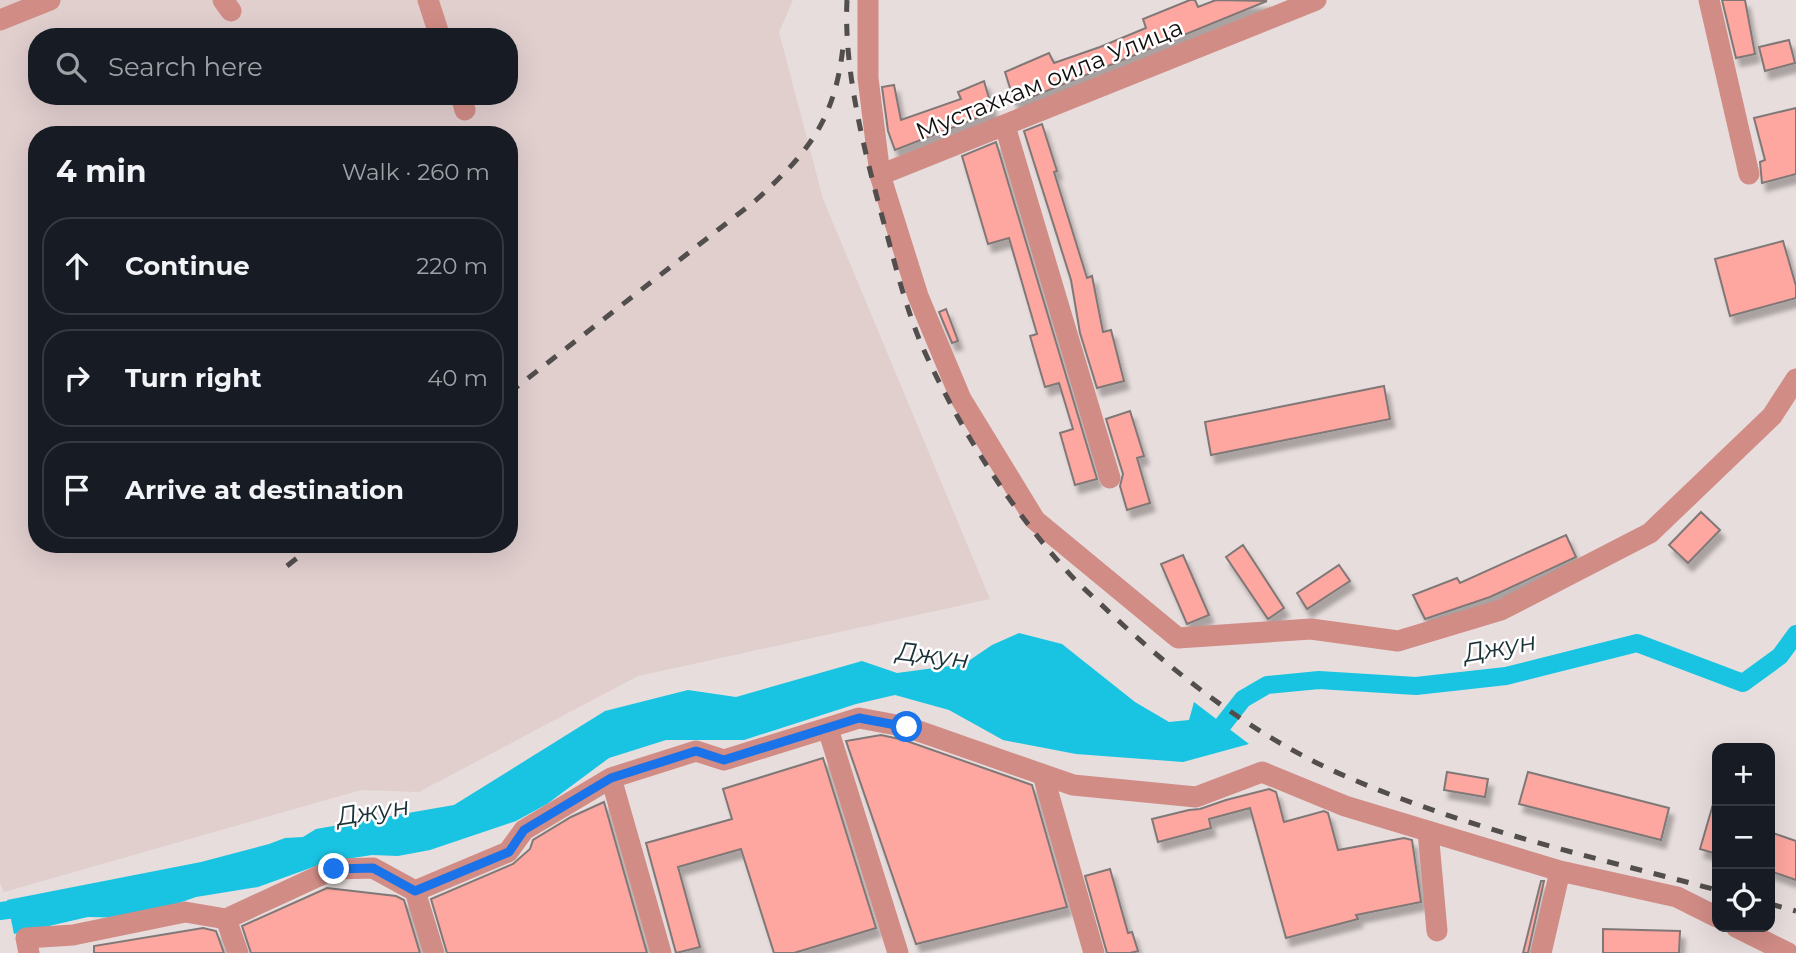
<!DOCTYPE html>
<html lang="en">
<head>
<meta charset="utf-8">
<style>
  body { margin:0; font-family:Montserrat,sans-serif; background:#20242c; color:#f1f3f6 }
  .controls { position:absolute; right:21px; bottom:21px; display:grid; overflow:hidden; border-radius:14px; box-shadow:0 7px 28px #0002 }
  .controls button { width:63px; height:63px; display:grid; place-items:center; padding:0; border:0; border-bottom:2px solid #363941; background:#171b24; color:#f1f3f6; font:35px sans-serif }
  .stop { position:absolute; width:21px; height:21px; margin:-16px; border:5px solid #1a73e8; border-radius:50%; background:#fff }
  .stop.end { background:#1a73e8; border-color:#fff; box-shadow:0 2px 7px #0008 }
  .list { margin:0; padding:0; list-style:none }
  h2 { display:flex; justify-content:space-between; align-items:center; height:91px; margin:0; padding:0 28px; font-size:30px }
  h2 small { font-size:23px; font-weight:400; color:#9ea1a6 }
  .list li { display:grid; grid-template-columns:46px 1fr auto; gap:21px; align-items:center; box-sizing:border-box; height:98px; margin:0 14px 14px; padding:0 14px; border:2px solid #363941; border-radius:28px }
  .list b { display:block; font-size:26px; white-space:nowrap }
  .list em { font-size:23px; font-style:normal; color:#9ea1a6 }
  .icon { flex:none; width:38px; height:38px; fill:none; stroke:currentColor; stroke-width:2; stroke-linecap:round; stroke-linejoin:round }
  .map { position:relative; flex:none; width:1796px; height:953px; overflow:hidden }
  .search { position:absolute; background:#171b24; box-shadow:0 7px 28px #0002; left:28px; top:28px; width:490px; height:77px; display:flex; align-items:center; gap:18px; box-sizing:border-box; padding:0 24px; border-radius:28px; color:#9ea1a6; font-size:26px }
  .panel { position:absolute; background:#171b24; box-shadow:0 7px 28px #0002; left:28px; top:126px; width:490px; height:427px; border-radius:28px }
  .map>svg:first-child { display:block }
  .built { fill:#e1cfce; fill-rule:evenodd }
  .water { fill:#19c4e2 }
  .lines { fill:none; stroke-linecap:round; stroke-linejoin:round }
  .canal { stroke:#19c4e2; stroke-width:18 }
  .building { fill:#fea7a0; stroke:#807877; stroke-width:2; filter:url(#shadow) }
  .minor { stroke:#d18c86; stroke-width:21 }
  .rail { stroke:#534e4e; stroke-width:5; stroke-dasharray:12 12; stroke-linecap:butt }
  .route { stroke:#1a73e8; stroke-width:9 }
  .labels { text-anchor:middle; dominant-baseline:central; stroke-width:5; stroke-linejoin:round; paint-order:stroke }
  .street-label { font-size:24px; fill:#120f0f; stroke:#fff }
  .water-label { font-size:26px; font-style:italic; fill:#1a3238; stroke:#fff }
</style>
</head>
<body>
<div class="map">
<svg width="1796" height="953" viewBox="0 0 1796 953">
  <defs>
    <filter id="shadow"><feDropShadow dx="4.5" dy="8" stdDeviation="2" flood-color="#0004"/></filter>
  </defs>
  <rect width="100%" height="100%" fill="#e6dddc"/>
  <path class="built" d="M0,0H793L779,32L823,199L990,599L638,676L419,792L361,790L4,892L0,883ZM37,37H509V96H37ZM37,135H509V544H37Z"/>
  <path class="water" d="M1019,633L1062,644L1135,702L1169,722L1189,720L1194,702L1249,744L1183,762L1076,754L1003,740L949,710L895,695L856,704L744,740H666L609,758L547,804L516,821L430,850L398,856L372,855L327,862L258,887L196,897L136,918L88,917L14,934L7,900L201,862L269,844L285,838L303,837L316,829L454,805L605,711L688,690L736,697L862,661L897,673L964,664L992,645Z"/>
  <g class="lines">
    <path class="canal" d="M1205,736L1217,732L1243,699L1267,685L1319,680L1416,686L1506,676L1637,643L1743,683L1780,656L1796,634
      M0,911L31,907"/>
  </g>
  <path class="building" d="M1190,0H1195L1198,7L1216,0L1267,1L1015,104L1005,72L1049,53L1054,63L1100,47L1146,28L1143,19Z
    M1722,0H1745L1755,54L1736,58Z
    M1789,40L1795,63L1765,71L1759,47Z
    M984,81L993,112L895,150L888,131L882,87L894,85L901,120L961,99L958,92Z
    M1796,108V174L1762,183L1760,162L1765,160L1754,118Z
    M1042,124L1057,171L1054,172L1087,278L1092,276L1103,332L1111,330L1124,381L1097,388L1080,333L1071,280L1024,131Z
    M996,142L1097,479L1075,485L1060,433L1073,429L1059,383L1045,387L1030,336L1037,334L1009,238L988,244L962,156Z
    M1783,241L1796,286V298L1730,316L1715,259Z
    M946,309L958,341L952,343L939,312Z
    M1384,386L1390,419L1211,455L1205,422Z
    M1130,411L1144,456L1137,458L1150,503L1127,510L1120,486L1123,474L1106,419Z
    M1701,512L1720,530L1688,563L1669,545Z
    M1566,535L1576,557L1490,597L1425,619L1413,595L1457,578L1460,583Z
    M1243,545L1284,608L1268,619L1226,557Z
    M1183,555L1209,615L1187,624L1161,564Z
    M1339,565L1350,581L1307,609L1297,593Z
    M881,735L904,740L1032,785L1067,907L916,944L846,741Z
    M823,758L876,928L794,953H774L741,849L678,867L700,947L676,953L646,843L732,819L723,789Z
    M1447,772L1488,779L1485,797L1444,790Z
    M1528,772L1669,808L1661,840L1519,804Z
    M1269,789L1276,792L1284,822L1324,811L1328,813L1338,850L1404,838L1412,840L1421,902L1356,915L1358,919L1286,938L1250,808L1209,819L1211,828L1158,842L1152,819L1189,810L1200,809L1226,800Z
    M1714,801L1717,802V854L1700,849Z
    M604,802L647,953H447L431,899L513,864L530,849L533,840L571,817Z
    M1770,832L1796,841V880L1770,871Z
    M1110,869L1128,933L1132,932L1138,951L1130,953H1107L1085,876Z
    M1541,881H1544L1528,953H1523Z
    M327,888L396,896L404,900L420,953H251L242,926Z
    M203,928L216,931L224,953H94V946Z
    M1603,929L1680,931L1679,953H1603Z"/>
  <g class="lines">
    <path class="minor" d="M223,0L231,11
      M428,0L440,37
      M868,0V78L880,175L918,296L961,399L1035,520L1178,638L1311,629L1398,641L1501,610L1650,533L1772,416L1796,379
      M1709,0L1749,174
      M0,20L50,0
      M461,96L465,110
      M1005,126L1110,478
      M880,175L1316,0
      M828,729L898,953
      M1043,775L1094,953
      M611,778L661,953
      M1428,831L1437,931
      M415,891L508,852L524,830L611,778L696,751L724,760L859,718L907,727L1073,785L1196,797L1262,772L1345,806L1560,871L1677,897L1717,917
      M226,919L238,953
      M1736,927L1788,953
      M29,953L26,938L73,935L185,912L226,919L334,869L373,868L415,891L434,953
      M1541,953L1560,871"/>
    <path class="rail" d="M847,0C843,77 869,168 889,242C898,276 908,313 922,346C958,426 1007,504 1066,570C1079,585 1096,599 1110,613C1180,678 1257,738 1345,776C1464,828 1592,857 1717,890
      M509,393L755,201C808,153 835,120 843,47
      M287,566L315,544
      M1770,904L1796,911"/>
  </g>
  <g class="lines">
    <path class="route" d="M334,869L373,868L415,891L509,852L524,830L611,778L696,751L724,760L859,718L907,727"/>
  </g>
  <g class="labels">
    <g class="street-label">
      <text transform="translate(1049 79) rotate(-22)">Мустахкам оила Улица</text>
    </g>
    <g class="water-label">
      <text transform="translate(1500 647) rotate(-10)">Джун</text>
      <text transform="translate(933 655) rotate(7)">Джун</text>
      <text transform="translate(373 811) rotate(-9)">Джун</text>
    </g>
  </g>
</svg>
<div class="controls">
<button>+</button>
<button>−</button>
<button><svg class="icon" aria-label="locate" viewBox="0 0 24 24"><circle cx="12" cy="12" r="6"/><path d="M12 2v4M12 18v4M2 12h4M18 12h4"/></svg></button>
</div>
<div class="stop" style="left:907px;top:727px"></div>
<div class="stop end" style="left:334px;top:869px"></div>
<div class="search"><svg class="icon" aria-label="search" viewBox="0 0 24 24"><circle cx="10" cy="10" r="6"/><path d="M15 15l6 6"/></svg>Search here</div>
<section class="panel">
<h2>4 min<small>Walk · 260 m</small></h2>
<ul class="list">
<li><svg class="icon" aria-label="ahead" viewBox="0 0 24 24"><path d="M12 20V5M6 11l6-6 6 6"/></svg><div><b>Continue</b></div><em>220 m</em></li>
<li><svg class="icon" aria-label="right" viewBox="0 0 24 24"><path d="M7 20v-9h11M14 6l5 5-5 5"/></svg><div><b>Turn right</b></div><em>40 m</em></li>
<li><svg class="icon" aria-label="arrive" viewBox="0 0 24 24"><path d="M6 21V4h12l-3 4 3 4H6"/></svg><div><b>Arrive at destination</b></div></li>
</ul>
</section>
</div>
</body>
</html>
